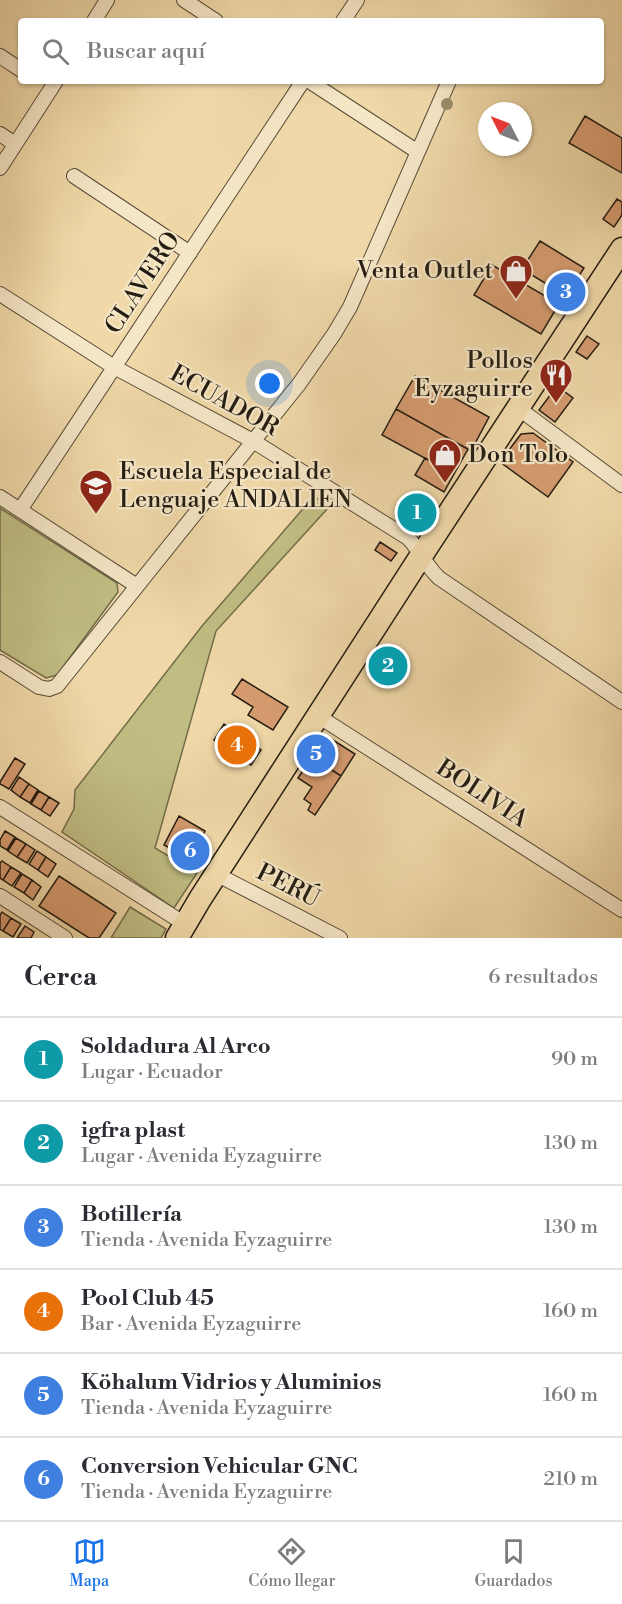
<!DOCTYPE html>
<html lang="es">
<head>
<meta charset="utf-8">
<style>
  body { margin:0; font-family:"Libre Bodoni",serif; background:#f2f2f3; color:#2b2b33 }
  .compass { position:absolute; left:478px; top:102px; width:54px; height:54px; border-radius:50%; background:#fff; box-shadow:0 2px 4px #0004; rotate:312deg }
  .you { position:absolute; left:270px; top:384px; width:21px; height:21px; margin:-15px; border:4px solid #fff; border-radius:50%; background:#1a73e8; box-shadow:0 0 0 9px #1a73e833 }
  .badge { display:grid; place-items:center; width:39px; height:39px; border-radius:50%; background:#1a73e8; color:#fff; font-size:20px; font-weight:700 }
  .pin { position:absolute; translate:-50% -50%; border:3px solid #fff; box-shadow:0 2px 6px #0006 }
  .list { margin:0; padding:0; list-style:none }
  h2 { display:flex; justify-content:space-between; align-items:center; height:78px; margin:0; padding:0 24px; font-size:26px }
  h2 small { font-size:20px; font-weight:400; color:#7c7c81 }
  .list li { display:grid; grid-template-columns:39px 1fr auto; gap:18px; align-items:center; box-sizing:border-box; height:84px; padding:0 24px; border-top:2px solid #e1e1e2 }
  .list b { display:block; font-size:22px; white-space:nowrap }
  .list p { margin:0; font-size:20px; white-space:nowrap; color:#7c7c81 }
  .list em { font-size:20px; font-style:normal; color:#7c7c81 }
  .icon { flex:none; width:33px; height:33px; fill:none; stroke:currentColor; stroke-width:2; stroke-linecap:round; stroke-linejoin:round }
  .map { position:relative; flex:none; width:622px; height:938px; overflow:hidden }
  .search { position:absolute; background:#fff; box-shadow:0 2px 4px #0004; left:18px; right:18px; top:18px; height:66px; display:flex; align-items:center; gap:15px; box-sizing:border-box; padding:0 21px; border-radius:6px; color:#7c7c81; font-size:22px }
  .sheet { height:582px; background:#fff }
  nav { display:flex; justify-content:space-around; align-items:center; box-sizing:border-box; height:84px; border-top:2px solid #e1e1e2; background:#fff; font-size:16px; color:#7c7c81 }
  nav a { display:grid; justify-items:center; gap:3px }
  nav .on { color:#1a73e8 }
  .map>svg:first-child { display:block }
  .green { fill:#c0bd83; stroke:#726d4b; stroke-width:1.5 }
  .building { fill:#d69c70; stroke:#241d13; stroke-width:1.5 }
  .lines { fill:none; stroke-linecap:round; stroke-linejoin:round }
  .street-casing { stroke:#574c38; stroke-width:16 }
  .primary-casing { stroke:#241d13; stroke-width:25 }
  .street { stroke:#f5e6c6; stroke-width:14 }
  .primary { stroke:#f0d8a8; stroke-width:22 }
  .tree { fill:#9a8c69 }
  .labels { text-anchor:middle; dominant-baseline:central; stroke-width:4.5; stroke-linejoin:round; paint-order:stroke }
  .poi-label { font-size:24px; fill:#241d13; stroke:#f5e6c6; text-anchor:end }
  .street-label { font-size:24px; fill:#241d13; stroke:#f5e6c6 }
</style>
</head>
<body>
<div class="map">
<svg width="622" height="938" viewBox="0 0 622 938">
  <rect width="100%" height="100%" fill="#f0d8a8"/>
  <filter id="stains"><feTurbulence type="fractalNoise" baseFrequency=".00333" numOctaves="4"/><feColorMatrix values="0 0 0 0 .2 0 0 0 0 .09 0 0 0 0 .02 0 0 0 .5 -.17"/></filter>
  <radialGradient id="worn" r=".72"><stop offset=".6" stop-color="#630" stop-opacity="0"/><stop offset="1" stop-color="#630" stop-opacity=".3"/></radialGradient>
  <path class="green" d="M314,496L329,507L216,631L155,848L197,873L174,908L62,832L74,809L75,790L202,626Z
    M0,508L117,583L118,592L57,675L46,678L0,650Z
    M130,907L166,929L161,938H111Z"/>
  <path class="building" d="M585,116L622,138V173L569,143Z
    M617,199L622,202V215L614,227L603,219Z
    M540,241L584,268L566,296L522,269Z
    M492,265L559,304L541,334L474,295Z
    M587,336L599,344L587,359L576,352Z
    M415,376L489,417L471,451L396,409Z
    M557,386L573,398L555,422L539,410Z
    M396,409L468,449L454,474L382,435Z
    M533,433L573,462L548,497L500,462L521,434Z
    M425,458L454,474L444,492L415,475Z
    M416,498L431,508L418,528L403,518Z
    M380,542L397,553L391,561L375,550Z
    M385,647L406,662L390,685L369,670Z
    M242,679L288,707L273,730L248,715L253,707L232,694Z
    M224,724L261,750L251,765L214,740Z
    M325,735L355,754L341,776L312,757Z
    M312,757L341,776L315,815L308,810L311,804L304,799L312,787L298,778Z
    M15,758L25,764L9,789L0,784V782Z
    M19,777L29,784L20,797L11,790Z
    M29,784L38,790L30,803L20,797Z
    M39,791L49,797L41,810L31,804Z
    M49,797L59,803L50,816L41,810Z
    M179,816L205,831L190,859L164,845Z
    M5,831L15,837L7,850L0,846V840Z
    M16,838L26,844L17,857L8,851Z
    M26,844L35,850L27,863L17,857Z
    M37,851L46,857L38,870L29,864Z
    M46,857L56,864L48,877L38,870Z
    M2,861L11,867L3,880L0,878V863Z
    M11,867L21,873L12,886L3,880Z
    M22,874L32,880L24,893L14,887Z
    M59,876L116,913L99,938H89L39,906Z
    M32,880L41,887L33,900L24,893Z
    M2,912L11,918L3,931L0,929V915Z
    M11,918L21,924L13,937L3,931Z
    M25,926L34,932L31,938H17Z"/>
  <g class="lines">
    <g class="street-casing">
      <path id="street" d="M184,0L216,21
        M94,21L107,0
        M343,21L357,0
        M0,56L21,70
        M309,81L418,152
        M0,134L15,144
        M0,168L56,81
        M74,176L190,253
        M0,294L114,367L253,441L408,538C420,550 426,566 439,578L622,702
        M518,408L622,485
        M0,497L137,586
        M20,510L303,81
        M0,662L39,687L49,689L57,686L299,384L334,334L350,307L449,81
        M318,716L622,910
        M0,807L185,924
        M216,874L340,938
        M0,896L65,938"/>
    </g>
    <g class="primary-casing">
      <path id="primary" d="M177,938L200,899L421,556L622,249"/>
    </g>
    <use href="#street" class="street"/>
    <use href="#primary" class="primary"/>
  </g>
  <circle class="tree" cx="447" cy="104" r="6"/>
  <defs>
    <g id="shop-pin" transform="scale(1.725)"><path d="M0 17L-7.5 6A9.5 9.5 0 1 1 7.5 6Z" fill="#8f2418" stroke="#f5e6c6"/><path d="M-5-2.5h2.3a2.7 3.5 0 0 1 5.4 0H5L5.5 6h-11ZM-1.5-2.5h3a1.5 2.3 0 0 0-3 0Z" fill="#fff"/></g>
    <g id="restaurant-pin" transform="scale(1.725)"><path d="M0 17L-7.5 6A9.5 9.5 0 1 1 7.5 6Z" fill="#8f2418" stroke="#f5e6c6"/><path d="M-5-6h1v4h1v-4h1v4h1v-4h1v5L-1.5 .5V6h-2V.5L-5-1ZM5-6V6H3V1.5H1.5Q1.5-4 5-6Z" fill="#fff"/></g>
    <g id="school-pin" transform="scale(1.725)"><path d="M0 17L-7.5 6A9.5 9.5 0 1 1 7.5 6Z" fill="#8f2418" stroke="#f5e6c6"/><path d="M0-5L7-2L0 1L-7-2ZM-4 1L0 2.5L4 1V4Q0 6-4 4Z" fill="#fff"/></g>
  </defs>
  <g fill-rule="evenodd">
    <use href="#shop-pin" x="516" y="271"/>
    <use href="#restaurant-pin" x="556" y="375"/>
    <use href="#shop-pin" x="445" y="455"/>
    <use href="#school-pin" x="96" y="486"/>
  </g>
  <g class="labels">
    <g class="poi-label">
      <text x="493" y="271">Venta Outlet</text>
      <text x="533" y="361">Pollos<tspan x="533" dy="28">Eyzaguirre</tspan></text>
      <text x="468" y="455" text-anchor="start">Don Tolo</text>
      <text x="119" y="472" text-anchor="start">Escuela Especial de<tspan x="119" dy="28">Lenguaje ANDALIEN</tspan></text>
    </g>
    <g class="street-label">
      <text transform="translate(143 283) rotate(-57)">CLAVERO</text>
      <text transform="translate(224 401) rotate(29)">ECUADOR</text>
      <text transform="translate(482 794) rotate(33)">BOLIVIA</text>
      <text transform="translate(288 886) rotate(27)">PERÚ</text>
    </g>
  </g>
  <rect width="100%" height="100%" filter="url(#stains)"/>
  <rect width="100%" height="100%" fill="url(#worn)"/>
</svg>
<svg class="compass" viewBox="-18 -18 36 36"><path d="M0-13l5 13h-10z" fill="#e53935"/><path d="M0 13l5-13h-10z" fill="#7c7c81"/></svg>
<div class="you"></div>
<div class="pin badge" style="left:417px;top:513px;background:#0f9aa8">1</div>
<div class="pin badge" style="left:388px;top:666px;background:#0f9aa8">2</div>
<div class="pin badge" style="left:566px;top:292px;background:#3f7fe0">3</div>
<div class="pin badge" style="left:237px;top:745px;background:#e8710a">4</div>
<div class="pin badge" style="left:316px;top:754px;background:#3f7fe0">5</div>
<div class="pin badge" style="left:190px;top:851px;background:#3f7fe0">6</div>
<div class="search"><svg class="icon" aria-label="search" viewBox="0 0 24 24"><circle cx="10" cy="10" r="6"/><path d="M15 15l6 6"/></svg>Buscar aquí</div>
</div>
<section class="sheet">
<h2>Cerca<small>6 resultados</small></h2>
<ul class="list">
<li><span class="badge" style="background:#0f9aa8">1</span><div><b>Soldadura Al Arco</b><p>Lugar · Ecuador</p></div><em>90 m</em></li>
<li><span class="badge" style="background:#0f9aa8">2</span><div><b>igfra plast</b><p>Lugar · Avenida Eyzaguirre</p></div><em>130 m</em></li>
<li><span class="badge" style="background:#3f7fe0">3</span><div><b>Botillería</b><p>Tienda · Avenida Eyzaguirre</p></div><em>130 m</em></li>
<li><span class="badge" style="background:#e8710a">4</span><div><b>Pool Club 45</b><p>Bar · Avenida Eyzaguirre</p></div><em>160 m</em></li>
<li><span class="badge" style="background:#3f7fe0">5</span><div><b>Köhalum Vidrios y Aluminios</b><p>Tienda · Avenida Eyzaguirre</p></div><em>160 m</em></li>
<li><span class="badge" style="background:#3f7fe0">6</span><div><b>Conversion Vehicular GNC</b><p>Tienda · Avenida Eyzaguirre</p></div><em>210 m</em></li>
</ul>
</section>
<nav>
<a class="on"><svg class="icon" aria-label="map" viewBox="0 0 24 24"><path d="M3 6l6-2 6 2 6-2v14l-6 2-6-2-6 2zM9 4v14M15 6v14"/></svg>Mapa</a>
<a><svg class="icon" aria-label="directions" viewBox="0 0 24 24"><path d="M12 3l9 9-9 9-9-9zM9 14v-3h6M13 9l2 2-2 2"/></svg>Cómo llegar</a>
<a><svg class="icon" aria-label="saved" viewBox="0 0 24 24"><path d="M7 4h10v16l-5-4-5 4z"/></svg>Guardados</a>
</nav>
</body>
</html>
